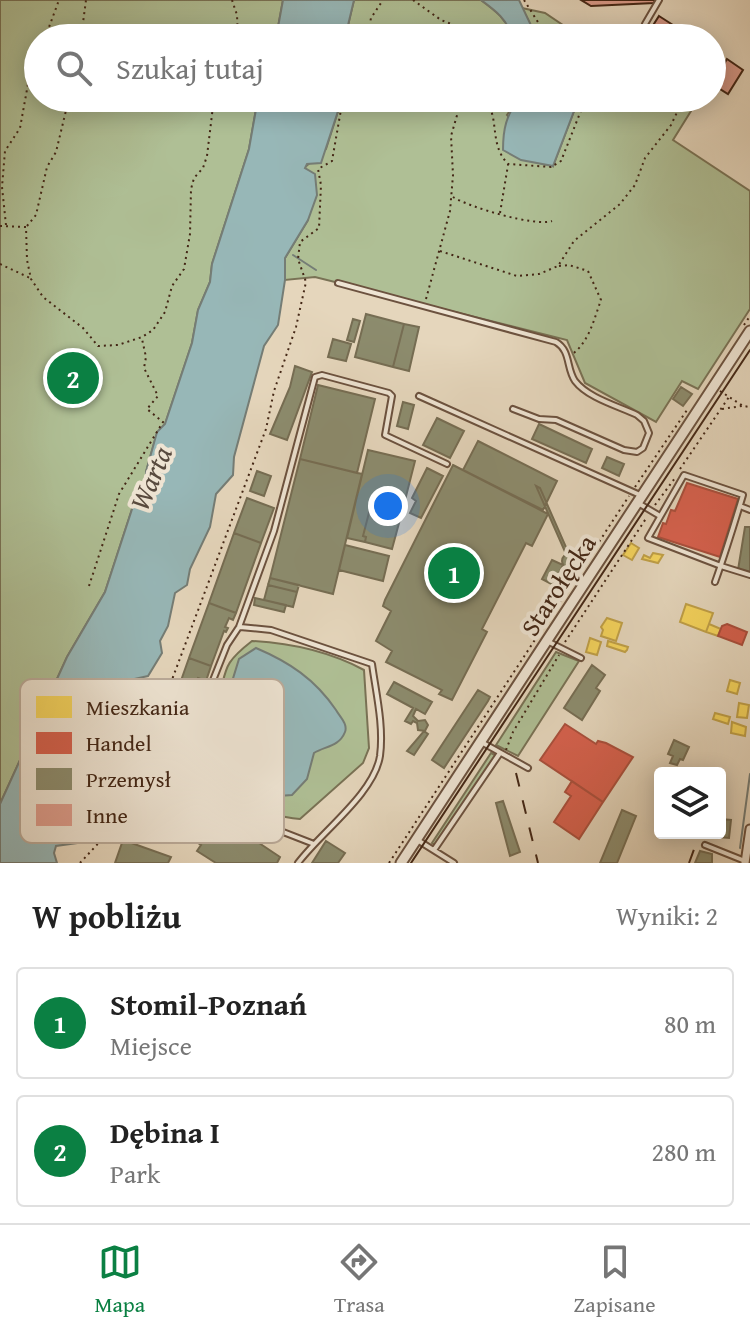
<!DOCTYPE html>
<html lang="pl">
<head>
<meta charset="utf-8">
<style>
  body { margin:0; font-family:"Gentium Book Plus",serif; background:#f2f2f2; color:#222 }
  .controls { position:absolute; right:24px; bottom:24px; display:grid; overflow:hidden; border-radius:8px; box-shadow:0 4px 20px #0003 }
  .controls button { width:72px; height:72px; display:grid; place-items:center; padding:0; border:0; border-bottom:2px solid #e0e0e0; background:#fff; color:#222; font:40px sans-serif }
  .you { position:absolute; left:388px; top:506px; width:28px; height:28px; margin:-20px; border:6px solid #fff; border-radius:50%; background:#1a73e8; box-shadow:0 0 0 12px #1a73e833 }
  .badge { display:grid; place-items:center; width:52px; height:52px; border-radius:50%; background:#0b8043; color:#fff; font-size:26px; font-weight:700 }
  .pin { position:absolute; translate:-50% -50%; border:4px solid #fff; box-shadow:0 2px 8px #0006 }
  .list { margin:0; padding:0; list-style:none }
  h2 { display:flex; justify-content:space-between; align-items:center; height:104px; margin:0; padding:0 32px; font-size:34px }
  h2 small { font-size:26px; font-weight:400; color:#767676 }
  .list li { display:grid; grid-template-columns:52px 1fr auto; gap:24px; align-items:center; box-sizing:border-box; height:112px; margin:0 16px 16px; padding:0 16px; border:2px solid #e0e0e0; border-radius:8px }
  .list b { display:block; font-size:30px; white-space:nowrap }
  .list p { margin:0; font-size:26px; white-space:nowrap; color:#767676 }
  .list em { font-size:26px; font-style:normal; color:#767676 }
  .icon { flex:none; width:44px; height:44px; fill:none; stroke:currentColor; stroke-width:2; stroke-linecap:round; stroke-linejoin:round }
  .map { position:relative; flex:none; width:750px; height:863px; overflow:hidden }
  .search { position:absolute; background:#fff; box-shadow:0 4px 20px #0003; left:24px; right:24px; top:24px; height:88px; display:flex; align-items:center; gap:20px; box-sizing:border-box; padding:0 28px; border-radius:44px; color:#767676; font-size:30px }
  .sheet { height:360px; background:#fff }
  nav { display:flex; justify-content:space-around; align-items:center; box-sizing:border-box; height:112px; border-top:2px solid #e0e0e0; background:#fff; font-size:22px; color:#767676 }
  nav a { display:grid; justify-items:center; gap:4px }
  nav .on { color:#0b8043 }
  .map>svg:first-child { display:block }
  .green { fill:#afbf95; stroke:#797255; stroke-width:2 }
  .water { fill:#97b7b7; stroke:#757d76; stroke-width:2 }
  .homes { fill:#f6d55c; stroke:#c0a047; stroke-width:2 }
  .shops { fill:#d6604d; stroke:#aa4f3c; stroke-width:2 }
  .industry { fill:#8c8c6e; stroke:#766d53; stroke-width:2 }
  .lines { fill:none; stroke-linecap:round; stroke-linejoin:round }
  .stream { stroke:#757d76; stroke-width:2 }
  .building { fill:#de9d8d; stroke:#432615; stroke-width:2 }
  .service-casing { stroke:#6c523f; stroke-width:8 }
  .minor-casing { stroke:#6c523f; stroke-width:11 }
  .tertiary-casing { stroke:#6c523f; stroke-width:13 }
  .path { stroke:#432615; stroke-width:2; stroke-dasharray:2 4; stroke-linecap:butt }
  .service { stroke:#eee4d3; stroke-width:4 }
  .minor { stroke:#eee4d3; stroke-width:7 }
  .tertiary { stroke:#eee4d3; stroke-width:9 }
  .tram { stroke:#432615; stroke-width:2 }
  .rail { stroke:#432615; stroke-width:2; stroke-dasharray:14 14; stroke-linecap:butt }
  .labels { text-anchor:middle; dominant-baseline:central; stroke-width:8; stroke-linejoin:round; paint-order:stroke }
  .street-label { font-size:26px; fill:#432615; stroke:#eee4d3 }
  .water-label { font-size:28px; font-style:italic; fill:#584a3e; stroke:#eee4d3 }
  .key { fill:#eee4d3; stroke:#bbab9a; stroke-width:2 }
  .key-label { font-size:22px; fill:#432615 }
</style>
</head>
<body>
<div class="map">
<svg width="750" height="863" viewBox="0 0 750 863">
  <rect width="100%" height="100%" fill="#e5d6bc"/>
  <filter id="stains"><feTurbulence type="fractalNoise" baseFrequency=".0025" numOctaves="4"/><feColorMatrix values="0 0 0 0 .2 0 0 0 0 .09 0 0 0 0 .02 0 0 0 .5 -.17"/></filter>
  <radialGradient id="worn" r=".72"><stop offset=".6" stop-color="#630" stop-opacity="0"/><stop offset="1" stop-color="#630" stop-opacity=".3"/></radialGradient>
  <path class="green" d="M0,0H283L276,38H38V98H258L249,149L212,264L210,282L198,310L192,343L165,424L157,433L146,472V487L134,503L105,592L67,657L0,804Z
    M354,0H481C496,11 507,19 513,38H345Z
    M522,8L545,13L582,38H537Z
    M340,98H519L507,115L553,166L579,98H672L691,111L673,140L750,191V309L698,389L682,381L656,422L585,383L567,340L315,277L285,280V258L308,220L304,168L326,149L340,105Z
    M252,641C290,643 330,652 364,670L369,748L363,763L300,819C284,818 242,807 229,798C220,791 203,762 202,750C200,737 212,716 217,703C228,669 220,666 252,641Z
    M556,652L579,661L518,756L496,745Z
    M491,753L495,755L494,759L435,845L432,843Z"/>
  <path class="water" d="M283,0H354L345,38H276Z
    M481,0H519L537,38H513C507,19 496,11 481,0Z
    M258,98H340V105L321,163L307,164L305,168L315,174L317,195L308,220L285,258V280L278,325L264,346L234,457L233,475L216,494L210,527L190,569L187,585L175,593L168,626L160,641L162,653L148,676L134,679L129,718L113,724L102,742L107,755L91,762L86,770L96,790L77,843L56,846L54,853L57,863H0V804L67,657L105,592L134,503L146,487V472L157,432L165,424L192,343L198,310L210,282L212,264L249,149Z
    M519,98H579L553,166L521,160L503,150C503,129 506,116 519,98Z
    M256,648C289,662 315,679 336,710C340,717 348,724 345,732C339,747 325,746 314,753L307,779L292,795L278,796L250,788L234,782L222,771L215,753V737L239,659Z"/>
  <path class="homes" d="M631,543L639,548L632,560L623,555Z
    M653,553L663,555L658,563L642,559L644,555L650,558Z
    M686,604L713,613L706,632L680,622Z
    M607,618L622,623L616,641L601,636L603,630L601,627Z
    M709,624L721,629L718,636L706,632Z
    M590,638L601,642L597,655L586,652Z
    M608,641L628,647L627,650L625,652L607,646Z
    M730,680L740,683L737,694L727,691Z
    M739,703L749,705L747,718L737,717Z
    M715,713L730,717L728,724L713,719Z
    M732,722L746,727L745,736L731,733Z"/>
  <path class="shops" d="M687,483L738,499L720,557L658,537L663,523L666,524L671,510L675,511Z
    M727,624L747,632L742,645L718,636L722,626Z
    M565,724L596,744L598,741L606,743L633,757L603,802L540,760Z
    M572,781L603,802L579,839L554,822L571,796L565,792Z"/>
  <path class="industry" d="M366,314L404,324L393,367L355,357Z
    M353,319L360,321L354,342L347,340Z
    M404,324L419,327L409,371L393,367Z
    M333,339L351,344L346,361L328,357Z
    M295,366L312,372L287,440L270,434L290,387Z
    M318,385L375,399L357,473L300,459Z
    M681,387L692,394L683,406L673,399Z
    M403,402L414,405L408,429L397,426Z
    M437,418L464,431L450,458L423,445Z
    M539,424L592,449L586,463L532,439Z
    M478,441L557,481L543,510L463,470Z
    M368,450L415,461L402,512L371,505L363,536L366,537L365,542L347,538Z
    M607,457L624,464L619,476L602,468Z
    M300,459L362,474L333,594L270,578Z
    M453,465L548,514L532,546L526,543L482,629L487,632L452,700L439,694L442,690L386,662L392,651L376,641L391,611L383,606L385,600Z
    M427,468L443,476L421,518L410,513L416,501L412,498Z
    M257,471L271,476L264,496L250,491Z
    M536,486L540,488L569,554H566Z
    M247,498L274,508L261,543L234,533Z
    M371,505L402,512L392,549L365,542L366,537L363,536Z
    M745,527H750V572L738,570Z
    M234,533L261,543L236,613L209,603Z
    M345,545L389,556L383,581L339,570Z
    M562 561a7 7 0 1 1 14 0a7 7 0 1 1-14 0Z
    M552,560L563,565L553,585L542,579Z
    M270,578L299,585L297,592L268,585Z
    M268,585L297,592L293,607L264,600Z
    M255,598L286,605L284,612L254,605Z
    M209,603L236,613L233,620L229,618L225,627L228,628L226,632L224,631L211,666L189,658Z
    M189,658L211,666L206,681L198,678L185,714L171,709Z
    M592,665L605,675L596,688L600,691L582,720L564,708Z
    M198,678L206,681L193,717L185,714Z
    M394,682L432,702L425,714L416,709L413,716L418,721L425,720L428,725L425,731L418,730L417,723L413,721L411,724L405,721L413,708L387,694Z
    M478,690L490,697L488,701L444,768L432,760Z
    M424,731L428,734L414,755L407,751Z
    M674,740L689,747L683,760L680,759L677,765L670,763L673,756L668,754Z
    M503,801L520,852L510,856L496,803Z
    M622,810L636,816L617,863H600Z
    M220,817L280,857L277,863H216L197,851L201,845L195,841L210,819L216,823Z
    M720,819L731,820L729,838L717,837L720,833Z
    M123,840L171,857L168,863H115Z
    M326,841L345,853L338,863H312Z
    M700,851L712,854V863H695Z"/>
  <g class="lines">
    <path class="stream" d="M293,255L316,270
      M740,848L750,774"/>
  </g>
  <path class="building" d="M581,0H655L654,3L591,6Z
    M659,16L676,27L670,36L645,38Z
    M727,59L743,70L728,94L712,84Z"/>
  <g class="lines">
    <g class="service-casing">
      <path id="service" d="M645,24L659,0
        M338,283L556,342C571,351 566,368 575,381C588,398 618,406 637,415L644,421L649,433L643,448L637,452L624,450L556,420L539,419L513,409
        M419,396L640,495
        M638,503L660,516
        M740,506L750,510
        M715,582C725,554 734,525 743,495L684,475L648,538L721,566L750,575
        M240,627L271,630L372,664C376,693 384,726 380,756C374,794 321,832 298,863
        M549,642L581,658
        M483,743L528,768
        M419,841L454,863
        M314,844L211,804L196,792L189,751L190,738L227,645L239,627L274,531L315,377L322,375L389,393L392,396L385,435L447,464
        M705,845L745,861
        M434,850L500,753"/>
    </g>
    <g class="minor-casing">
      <path id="minor" d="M745,863L750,829"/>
    </g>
    <g class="tertiary-casing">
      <path id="tertiary" d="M401,863L750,331"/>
    </g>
    <path class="path" d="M232,0L237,15L238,38
      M413,0L441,20L472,32L477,38
      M524,0L548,38
      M45,38L59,0
      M81,38L86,0
      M367,38L371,18L383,0
      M482,98C502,114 487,142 508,164L551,167L561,161L586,98
      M453,197C469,207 535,227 552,221
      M500,213L508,165
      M6,225L2,187L5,151L20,128L30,73L38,54
      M0,226L26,227L27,260L31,279L43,297L83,328L98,346L118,345L142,337L153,330L165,312L172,286L184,269L190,234L191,189L194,178L203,168L207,156L214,98
      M27,226L36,215L47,167L56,152L69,98
      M440,251L517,276L539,274L558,266L574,241L620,204L635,185L645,158L671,125L681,104
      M0,264L30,278
      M559,266L569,265L588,271L601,300C594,319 589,343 571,355
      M426,299L450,211L453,175L451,136L462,98
      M744,325L750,316
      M720,391L743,406L750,407
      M722,409L742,406
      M680,469L729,397
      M635,487L687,410
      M655,505L675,478
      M89,586L119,494L163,422L147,409L158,396L144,368L146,357L142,339
      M565,642L647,517
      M506,750L513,732L559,655
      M80,863L119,821L266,429L274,391L296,327L306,282L298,259L300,242L319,228L321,185L318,169L332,161L343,98
      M389,863L629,496"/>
    <use href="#service" class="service"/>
    <use href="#minor" class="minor"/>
    <use href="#tertiary" class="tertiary"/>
    <path class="tram" d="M411,863L750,350"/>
    <path class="rail" d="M516,773L538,863
      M689,863L700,833"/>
  </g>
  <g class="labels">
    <g class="street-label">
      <text transform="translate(558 585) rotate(-57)">Starołęcka</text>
    </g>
    <g class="water-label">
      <text transform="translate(150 478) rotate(-67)">Warta</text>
    </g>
  </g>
  <rect x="20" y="679" width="264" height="164" rx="12" class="key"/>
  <rect x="36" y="696" width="36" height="22" fill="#f6d55c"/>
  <rect x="36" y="732" width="36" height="22" fill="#d6604d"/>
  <rect x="36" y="768" width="36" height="22" fill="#8c8c6e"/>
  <rect x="36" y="804" width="36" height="22" fill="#de9d8d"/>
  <g class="key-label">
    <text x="86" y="715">Mieszkania</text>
    <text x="86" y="751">Handel</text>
    <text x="86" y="787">Przemysł</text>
    <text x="86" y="823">Inne</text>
  </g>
  <rect width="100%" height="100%" filter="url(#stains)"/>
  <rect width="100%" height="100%" fill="url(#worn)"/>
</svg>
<div class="controls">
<button><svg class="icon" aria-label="layers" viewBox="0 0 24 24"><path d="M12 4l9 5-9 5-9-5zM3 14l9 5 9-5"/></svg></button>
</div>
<div class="you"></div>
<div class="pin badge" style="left:454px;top:573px">1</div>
<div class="pin badge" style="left:73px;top:378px">2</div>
<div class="search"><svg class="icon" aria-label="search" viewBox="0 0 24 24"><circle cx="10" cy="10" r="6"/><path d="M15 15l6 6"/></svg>Szukaj tutaj</div>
</div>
<section class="sheet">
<h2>W pobliżu<small>Wyniki: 2</small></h2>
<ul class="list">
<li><span class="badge">1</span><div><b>Stomil-Poznań</b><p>Miejsce</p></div><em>80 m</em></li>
<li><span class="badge">2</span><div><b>Dębina I</b><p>Park</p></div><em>280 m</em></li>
</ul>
</section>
<nav>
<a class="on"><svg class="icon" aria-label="map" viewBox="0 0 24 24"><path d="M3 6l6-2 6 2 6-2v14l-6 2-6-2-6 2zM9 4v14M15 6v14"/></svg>Mapa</a>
<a><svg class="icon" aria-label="directions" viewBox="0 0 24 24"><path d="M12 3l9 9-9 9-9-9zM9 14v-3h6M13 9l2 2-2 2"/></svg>Trasa</a>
<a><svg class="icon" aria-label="saved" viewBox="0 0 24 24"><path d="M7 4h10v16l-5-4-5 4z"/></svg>Zapisane</a>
</nav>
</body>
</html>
